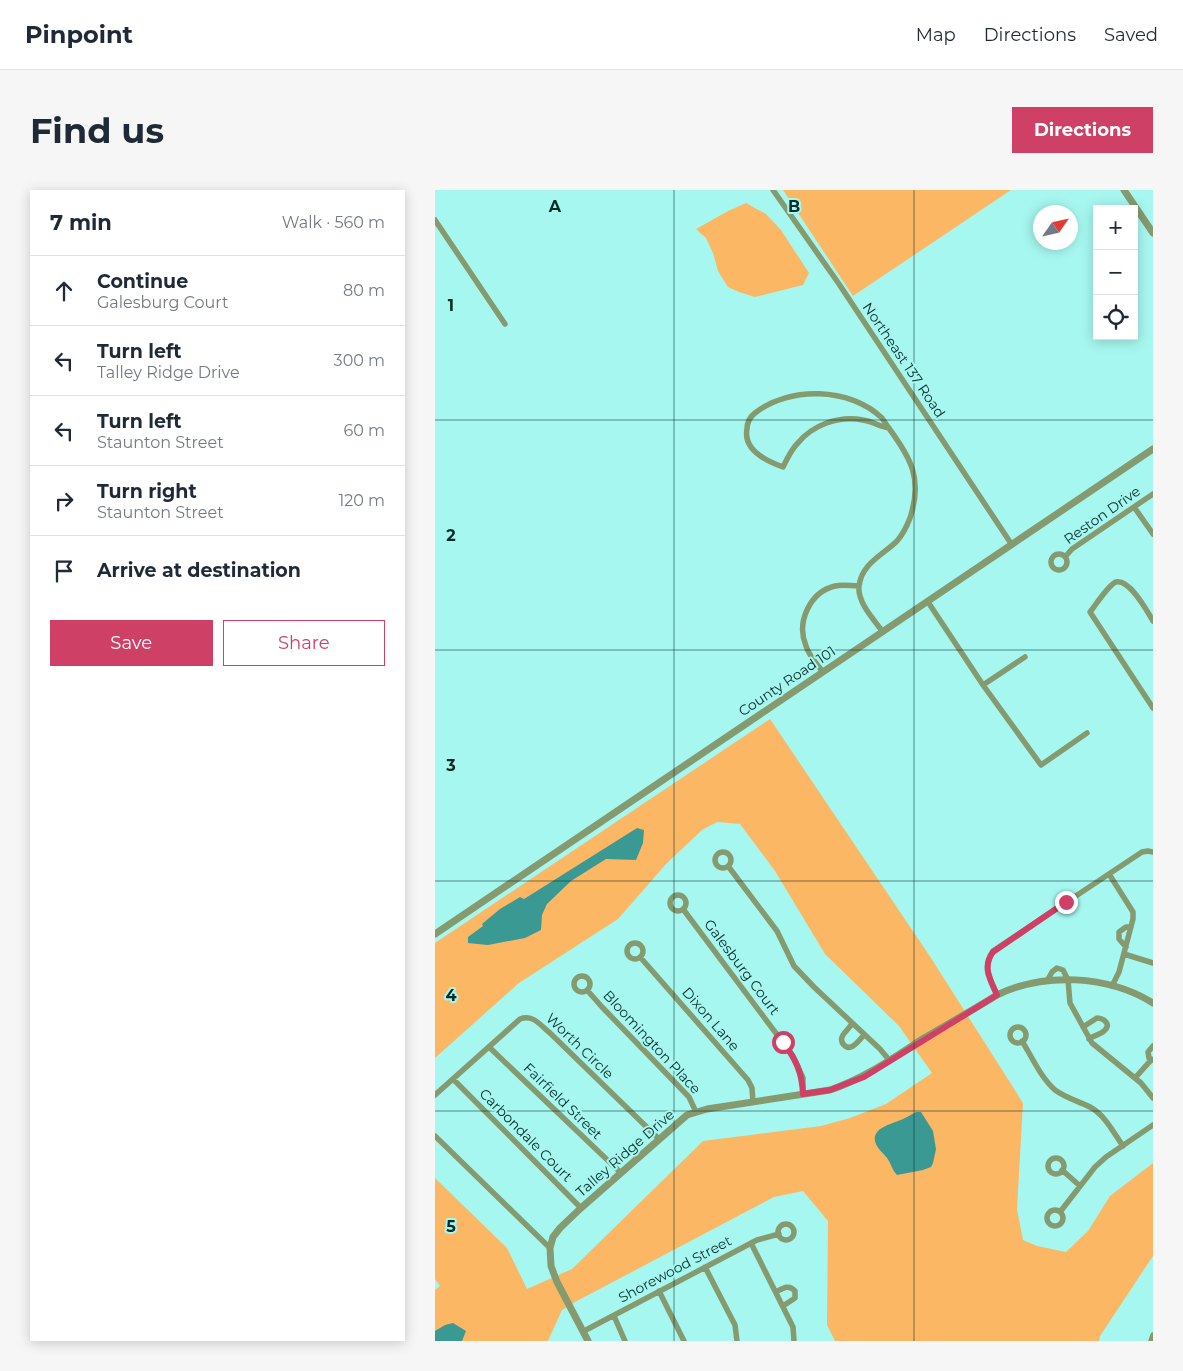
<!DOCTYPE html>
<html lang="en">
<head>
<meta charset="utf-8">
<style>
  body { margin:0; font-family:Montserrat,sans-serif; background:#f6f6f7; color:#1f2937 }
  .controls { position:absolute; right:15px; top:15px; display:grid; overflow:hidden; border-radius:0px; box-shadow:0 2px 12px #0003 }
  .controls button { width:45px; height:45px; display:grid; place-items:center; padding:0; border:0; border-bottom:1px solid #e0e1e3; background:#fff; color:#1f2937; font:25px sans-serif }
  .compass { position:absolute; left:598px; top:15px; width:45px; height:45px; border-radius:50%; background:#fff; box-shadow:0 2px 12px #0003; rotate:56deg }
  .stop { position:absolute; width:15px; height:15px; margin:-11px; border:4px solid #cf4066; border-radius:50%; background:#fff }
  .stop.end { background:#cf4066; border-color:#fff; box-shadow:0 1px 5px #0008 }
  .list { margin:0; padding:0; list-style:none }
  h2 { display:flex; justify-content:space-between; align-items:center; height:65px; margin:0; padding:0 20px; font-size:21px }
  h2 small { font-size:16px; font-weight:400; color:#747a83 }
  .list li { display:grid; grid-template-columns:32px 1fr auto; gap:15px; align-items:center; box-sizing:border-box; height:70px; padding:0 20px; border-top:1px solid #e0e1e3 }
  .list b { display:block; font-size:19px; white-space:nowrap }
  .list p { margin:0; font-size:16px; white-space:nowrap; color:#747a83 }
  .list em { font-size:16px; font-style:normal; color:#747a83 }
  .actions { display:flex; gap:10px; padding:15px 20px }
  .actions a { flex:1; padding:11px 0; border:1px solid #cf4066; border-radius:0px; text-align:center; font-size:18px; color:#cf4066 }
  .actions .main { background:#cf4066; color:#fff }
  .icon { flex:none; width:28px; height:28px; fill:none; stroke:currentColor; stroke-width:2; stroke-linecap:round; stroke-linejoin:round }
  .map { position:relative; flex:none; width:718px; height:1151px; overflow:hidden; border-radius:0px }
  header { display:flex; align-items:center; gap:30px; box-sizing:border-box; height:70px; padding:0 25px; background:#fff; border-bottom:1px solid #e0e1e3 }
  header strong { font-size:24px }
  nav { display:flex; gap:28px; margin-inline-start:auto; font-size:18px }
  .intro { display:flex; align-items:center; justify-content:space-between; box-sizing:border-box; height:120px; padding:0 30px }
  h1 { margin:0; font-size:35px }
  .button { padding:12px 22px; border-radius:0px; background:#cf4066; color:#fff; font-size:18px; font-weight:700 }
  main { display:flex; gap:30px; padding:0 30px }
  aside { flex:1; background:#fff; border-radius:0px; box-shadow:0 2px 12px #0003 }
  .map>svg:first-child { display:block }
  .green { fill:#fcb765 }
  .water { fill:#3b9993 }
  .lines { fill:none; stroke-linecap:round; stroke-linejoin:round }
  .minor { stroke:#869a6f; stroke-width:5.5 }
  .tertiary { stroke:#869a6f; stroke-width:7 }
  .route { stroke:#cf4066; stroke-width:6 }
  .grid { fill:none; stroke:#082c2a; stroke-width:1; stroke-opacity:0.55 }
  .labels { text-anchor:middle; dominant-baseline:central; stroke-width:4; stroke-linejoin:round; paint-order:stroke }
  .street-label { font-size:14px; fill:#082c2a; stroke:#a6f7f0 }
  .grid-label { font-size:16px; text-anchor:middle; font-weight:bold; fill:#082c2a; stroke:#a6f7f0; stroke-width:4; stroke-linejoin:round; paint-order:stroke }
</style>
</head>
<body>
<header>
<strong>Pinpoint</strong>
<nav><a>Map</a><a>Directions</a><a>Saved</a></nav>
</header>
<div class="intro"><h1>Find us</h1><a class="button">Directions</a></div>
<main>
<aside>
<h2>7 min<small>Walk · 560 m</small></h2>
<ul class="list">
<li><svg class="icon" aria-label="ahead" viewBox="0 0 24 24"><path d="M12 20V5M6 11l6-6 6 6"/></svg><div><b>Continue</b><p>Galesburg Court</p></div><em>80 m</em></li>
<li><svg class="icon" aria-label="left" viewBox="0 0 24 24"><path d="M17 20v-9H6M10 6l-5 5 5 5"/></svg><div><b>Turn left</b><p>Talley Ridge Drive</p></div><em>300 m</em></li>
<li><svg class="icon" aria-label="left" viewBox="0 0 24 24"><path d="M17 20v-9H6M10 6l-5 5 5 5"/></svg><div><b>Turn left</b><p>Staunton Street</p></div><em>60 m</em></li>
<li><svg class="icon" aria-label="right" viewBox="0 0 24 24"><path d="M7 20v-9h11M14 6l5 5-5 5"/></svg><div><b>Turn right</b><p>Staunton Street</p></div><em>120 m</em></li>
<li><svg class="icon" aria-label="arrive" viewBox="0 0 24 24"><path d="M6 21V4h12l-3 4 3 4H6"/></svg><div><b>Arrive at destination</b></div></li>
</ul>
<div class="actions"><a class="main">Save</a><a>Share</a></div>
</aside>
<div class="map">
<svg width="718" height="1151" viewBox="0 0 718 1151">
  <rect width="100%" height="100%" fill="#a6f7f0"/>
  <path class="green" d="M348,0H576L418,106Z
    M311,13L331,24L346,40L374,83L368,95L320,107L304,102L293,97L283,81L278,63L271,48L261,39L293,21Z
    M335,529L496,768L588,913L582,1019L588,1050L602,1056L631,1062L653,1041L675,1006L718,973V1066L665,1146L664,1151H400L392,1135L393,1031L368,1001L339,1007L140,1112L127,1120L113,1151H0V1100L5,1096L0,1089V988L72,1058L92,1099L137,1079L268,951L386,936L415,928L451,914L497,883L464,836L390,764L340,681L305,634L282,632L267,640L232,673L183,729L84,793L0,868V753Z"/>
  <path class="water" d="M202,638L209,640L208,653L201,670L171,669L136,691L112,714L107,725L106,740L90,748L53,755L33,753V747L48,736L47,734L65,719L85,707L89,709Z
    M481,922H486L498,941L501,959L498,973L496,977L488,980L462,985C457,980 456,973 452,968C449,964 444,960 442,956C433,940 453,935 463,931C469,929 475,925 481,922Z
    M18,1133L31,1141L27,1151H0V1141L10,1135Z"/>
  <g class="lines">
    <path class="minor" d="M338,0L404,94L577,355
      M0,30L70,134
      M699,317L718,344
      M616 372a8 8 0 1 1 16 0a8 8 0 1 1-16 0Z
      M630,367L637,359L718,304
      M493,412L548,495L606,575L652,543
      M718,431C712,421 695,389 681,392C674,394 660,416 655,422L718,518
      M448,442C439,430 422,412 424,396C427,373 448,365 462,351C468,344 472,336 475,328C488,289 476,268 453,237C451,234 449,231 447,228C415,197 354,196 320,223C315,227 312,233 312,239C308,260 331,271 348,277C352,269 356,260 362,254C377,235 404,225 428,230C437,231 445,237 454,238
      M388,482C382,474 374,466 371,456C361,432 375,402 400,396C408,394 416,396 424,396
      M548,495L590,467
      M280 670a8 8 0 1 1 16 0a8 8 0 1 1-16 0Z
      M293,676L342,741L359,776L379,797L445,859L455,871
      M674,684L698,722V729L684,782L677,796
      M235 713a8 8 0 1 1 16 0a8 8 0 1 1-16 0Z
      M248,719L358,866L368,888V904
      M192 761a8 8 0 1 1 16 0a8 8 0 1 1-16 0Z
      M691,757L684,749V742L691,737H696
      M689,764L718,773
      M205,767L313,890L317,898L318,912
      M139 794a8 8 0 1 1 16 0a8 8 0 1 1-16 0Z
      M612,791L617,782L622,778L628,780L633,790L635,813L657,853L706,893L718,908
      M152,800L167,817L254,907L261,922
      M562,805C555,789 547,777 558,761L707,662L713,661L718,662
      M417,833C415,838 409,842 407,847C406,850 407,853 409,855C416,863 425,849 429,845
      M648,837L662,828C669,828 677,835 669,841C665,845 659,845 654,849
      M575 845a8 8 0 1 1 16 0a8 8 0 1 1-16 0Z
      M587,851C597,867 606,888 620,900C631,908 643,911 655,917C670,925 678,942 688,956
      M718,856L713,862L714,868L718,870
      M54,857L186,983
      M700,888L716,870
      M18,889L146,1018
      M0,905L85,829C98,824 105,835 115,843L224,949
      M0,946L115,1058
      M613 976a8 8 0 1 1 16 0a8 8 0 1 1-16 0Z
      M627,980L645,996
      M612 1028a8 8 0 1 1 16 0a8 8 0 1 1-16 0Z
      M625,1022L660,977L671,967L718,935
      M343 1042a8 8 0 1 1 16 0a8 8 0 1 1-16 0Z
      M316,1053L358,1137L359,1151
      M270,1077L300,1135L302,1151
      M224,1101L249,1151
      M341,1102C348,1098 354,1094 360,1101V1108L348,1116
      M179,1126L190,1151
      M149,1141L322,1050L344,1044
      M716,1151L718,1145"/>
    <path class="tertiary" d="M689,0L718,43
      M0,744L718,259
      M153,1151L122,1092L116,1076L115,1058L118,1047L125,1038L146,1018L252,925L272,919L395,900C430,888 458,868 489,848C513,834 538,820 562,805C609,782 673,785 718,813"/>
  </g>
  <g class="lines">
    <path class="route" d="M348,852C361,870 367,882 368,904L395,900L429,887L562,805C555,789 547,777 558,762L631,712"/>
  </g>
  <path class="grid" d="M239,0V1151M479,0V1151M0,230H718M0,460H718M0,691H718M0,921H718"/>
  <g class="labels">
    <g class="street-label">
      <text transform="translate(469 170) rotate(56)">Northeast 137 Road</text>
      <text transform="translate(667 325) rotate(-35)">Reston Drive</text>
      <text transform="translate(352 491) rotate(-34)">County Road 101</text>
      <text transform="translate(307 777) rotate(53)">Galesburg Court</text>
      <text transform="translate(276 829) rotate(49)">Dixon Lane</text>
      <text transform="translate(217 852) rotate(47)">Bloomington Place</text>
      <text transform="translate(145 856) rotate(44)">Worth Circle</text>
      <text transform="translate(128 911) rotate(44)">Fairfield Street</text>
      <text transform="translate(91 945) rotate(45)">Carbondale Court</text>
      <text transform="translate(190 963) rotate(-41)">Talley Ridge Drive</text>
      <text transform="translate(240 1079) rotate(-28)">Shorewood Street</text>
    </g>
  </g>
  <g class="grid-label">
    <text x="120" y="22">A</text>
    <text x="359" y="22">B</text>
    <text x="16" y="121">1</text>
    <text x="16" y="351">2</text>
    <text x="16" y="581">3</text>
    <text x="16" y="811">4</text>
    <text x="16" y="1042">5</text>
  </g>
</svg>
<div class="controls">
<button>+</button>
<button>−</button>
<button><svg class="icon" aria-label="locate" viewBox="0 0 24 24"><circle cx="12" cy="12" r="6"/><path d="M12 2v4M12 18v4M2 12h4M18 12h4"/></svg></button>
</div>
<svg class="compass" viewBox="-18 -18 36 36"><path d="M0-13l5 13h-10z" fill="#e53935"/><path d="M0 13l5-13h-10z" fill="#747a83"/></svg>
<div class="stop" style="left:348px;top:852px"></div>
<div class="stop end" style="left:631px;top:712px"></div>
</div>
</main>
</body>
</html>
